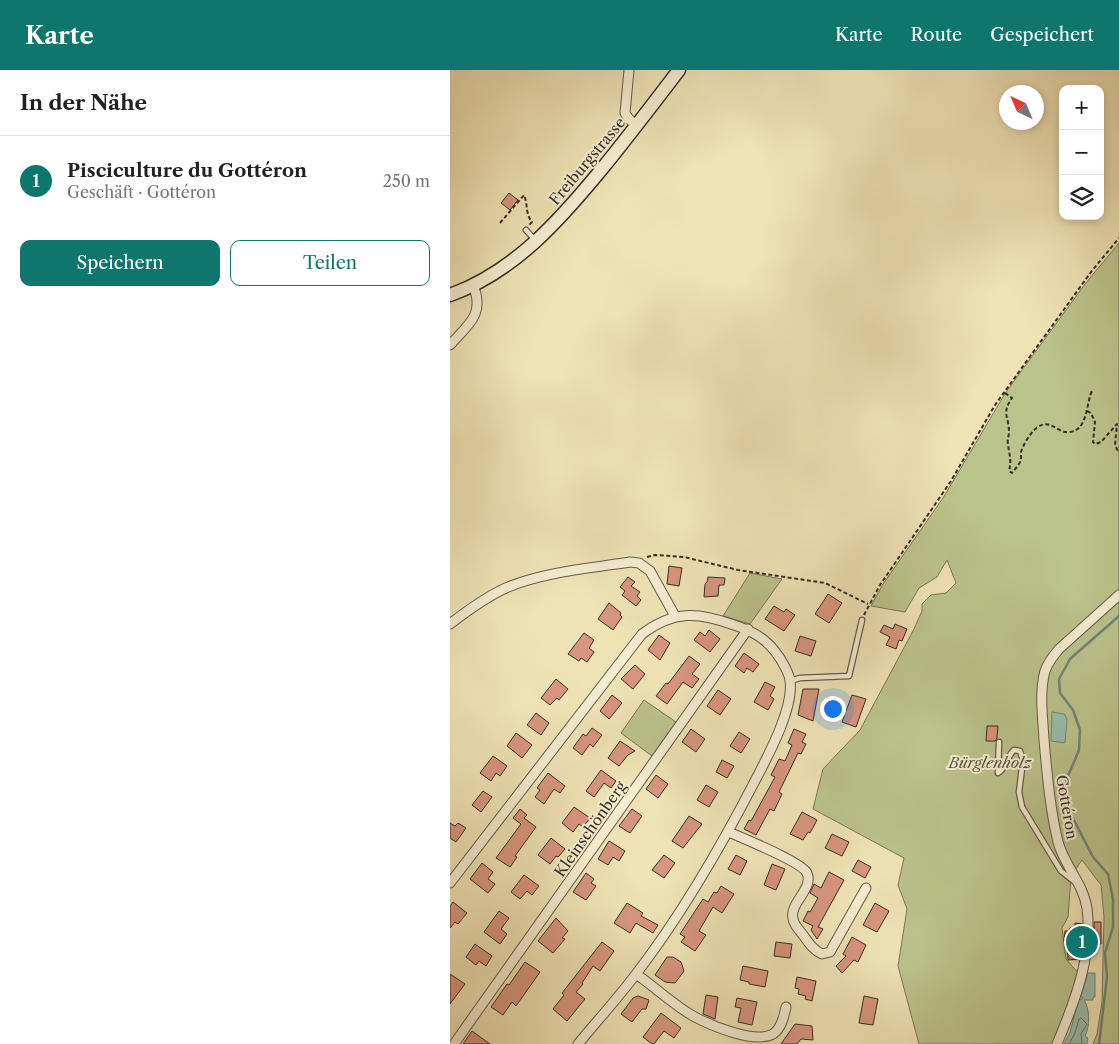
<!DOCTYPE html>
<html lang="de">
<head>
<meta charset="utf-8">
<style>
  body { margin:0; font-family:"Libre Caslon Text",serif; background:#f6f6f6; color:#202124 }
  .controls { position:absolute; right:15px; top:15px; display:grid; overflow:hidden; border-radius:10px; box-shadow:0 2px 8px #0003 }
  .controls button { width:45px; height:45px; display:grid; place-items:center; padding:0; border:0; border-bottom:1px solid #e0e0e0; background:#fff; color:#202124; font:25px sans-serif }
  .compass { position:absolute; left:549px; top:15px; width:45px; height:45px; border-radius:50%; background:#fff; box-shadow:0 2px 8px #0003; rotate:316deg }
  .you { position:absolute; left:382px; top:638px; width:18px; height:18px; margin:-12px; border:4px solid #fff; border-radius:50%; background:#1a73e8; box-shadow:0 0 0 8px #1a73e833 }
  .badge { display:grid; place-items:center; width:32px; height:32px; border-radius:50%; background:#0f766e; color:#fff; font-size:16px; font-weight:700 }
  .pin { position:absolute; translate:-50% -50%; border:2px solid #fff; box-shadow:0 1px 5px #0006 }
  .list { margin:0; padding:0; list-style:none }
  h2 { display:flex; justify-content:space-between; align-items:center; height:65px; margin:0; padding:0 20px; font-size:21px }
  h2 small { font-size:16px; font-weight:400; color:#757577 }
  .list li { display:grid; grid-template-columns:32px 1fr auto; gap:15px; align-items:center; box-sizing:border-box; height:90px; padding:0 20px; border-top:1px solid #e0e0e0 }
  .list b { display:block; font-size:19px; white-space:nowrap }
  .list p { margin:0; font-size:16px; white-space:nowrap; color:#757577 }
  .list em { font-size:16px; font-style:normal; color:#757577 }
  .actions { display:flex; gap:10px; padding:15px 20px }
  .actions a { flex:1; padding:11px 0; border:1px solid #0f766e; border-radius:10px; text-align:center; font-size:18px; color:#0f766e }
  .actions .main { background:#0f766e; color:#fff }
  .icon { flex:none; width:28px; height:28px; fill:none; stroke:currentColor; stroke-width:2; stroke-linecap:round; stroke-linejoin:round }
  .map { position:relative; flex:none; width:669px; height:974px; overflow:hidden }
  header { display:flex; align-items:center; gap:30px; box-sizing:border-box; height:70px; padding:0 25px; background:#0f766e; color:#fff }
  header strong { font-size:24px }
  nav { display:flex; gap:28px; margin-inline-start:auto; font-size:18px }
  main { display:flex }
  aside { flex:1; background:#fff }
  .map>svg:first-child { display:block }
  .green { fill:#bbc38c; stroke:#797858 }
  .water { fill:#9abeac; stroke:#728476 }
  .lines { fill:none; stroke-linecap:round; stroke-linejoin:round }
  .shore { stroke:#687668; stroke-width:1 }
  .stream { stroke:#728476; stroke-width:2.5 }
  .building { fill:#d7967d; stroke:#372d25 }
  .service-casing { stroke:#655a49; stroke-width:7 }
  .minor-casing { stroke:#655a49; stroke-width:11 }
  .secondary-casing { stroke:#372d25; stroke-width:15 }
  .path { stroke:#372d25; stroke-width:2; stroke-dasharray:4 2.5; stroke-linecap:butt }
  .service { stroke:#f5edd0; stroke-width:4.5 }
  .minor { stroke:#f5edd0; stroke-width:9 }
  .secondary { stroke:#f5edd0; stroke-width:12 }
  .labels { text-anchor:middle; dominant-baseline:central; stroke-width:4; stroke-linejoin:round; paint-order:stroke }
  .street-label { font-size:15px; fill:#372d25; stroke:#f5edd0 }
  .park-label { font-size:15px; font-style:italic; fill:#58523f; stroke:#f5edd0 }
</style>
</head>
<body>
<header>
<strong>Karte</strong>
<nav><a>Karte</a><a>Route</a><a>Gespeichert</a></nav>
</header>
<main>
<aside>
<h2>In der Nähe<small></small></h2>
<ul class="list">
<li><span class="badge">1</span><div><b>Pisciculture du Gottéron</b><p>Geschäft · Gottéron</p></div><em>250 m</em></li>
</ul>
<div class="actions"><a class="main">Speichern</a><a>Teilen</a></div>
</aside>
<div class="map">
<svg width="669" height="974" viewBox="0 0 669 974">
  <rect width="100%" height="100%" fill="#efe3b6"/>
  <filter id="stains"><feTurbulence type="fractalNoise" baseFrequency=".004" numOctaves="4"/><feColorMatrix values="0 0 0 0 .2 0 0 0 0 .09 0 0 0 0 .02 0 0 0 .5 -.17"/></filter>
  <radialGradient id="worn" r=".72"><stop offset=".6" stop-color="#630" stop-opacity="0"/><stop offset="1" stop-color="#630" stop-opacity=".3"/></radialGradient>
  <path class="green" d="M669,173V974H643L647,964L652,932L654,847L651,815L632,790L621,806L618,847L612,858L616,889L629,904L609,974H469L448,896L457,839L448,815L454,788L363,739L373,699L410,660L464,559L472,541V534L481,525L496,523L506,513L497,490L487,507L469,518L455,542L421,536L433,514L493,428L556,322L635,214Z
    M300,503L332,509L300,554L273,546Z
    M194,630L226,652L202,686L171,663Z"/>
  <path class="water" d="M602,642L614,644L617,649L615,673L601,671Z
    M638,903H645V927H643V930H634C640,938 640,957 635,966L638,968L637,974H614L620,962L629,929H633L631,926Z"/>
  <g class="lines">
    <path class="shore" d="M619,974L625,963L629,949L631,948L637,954L631,964L632,974"/>
    <path class="stream" d="M649,974L657,907L655,883L663,857V829L658,804L643,787L614,731L615,713L629,680L630,660L623,640L610,623L609,609L620,589L669,546"/>
  </g>
  <path class="building" d="M59,123L68,130L60,140L51,133Z
    M219,496L232,498L229,516L217,514Z
    M178,507L185,512L181,516L190,522L187,526L191,530L186,536L172,525L175,521L170,517Z
    M258,507L275,508L274,515H269L268,526L254,527L255,514L257,512Z
    M378,524L392,533L379,553L365,544Z
    M159,533L171,543L170,545L172,547L163,560L148,549Z
    M324,536L334,542L336,539L345,545L334,561L315,549Z
    M445,554L457,559L452,571L449,570L446,579L436,575L440,567L430,562L434,555L443,559Z
    M259,560L270,569L260,582L244,570L250,562L255,566Z
    M134,563L144,570L139,578L144,582L137,592L131,588L129,591L118,584Z
    M209,565L220,573L210,590L198,580Z
    M350,566L366,571L361,586L345,581Z
    M294,583L309,594L303,602L297,598L294,603L285,596Z
    M239,586L250,594L242,604L249,609L242,618L233,612L217,634L206,626L216,613L218,614Z
    M185,595L195,604L183,619L171,609Z
    M106,609L118,619L109,630L107,628L100,635L91,628Z
    M315,612L325,617L320,626L324,629L318,640L304,632Z
    M353,619H369L363,651L348,645Z
    M268,620L281,629L270,645L257,636Z
    M162,625L172,633L159,649L150,641Z
    M402,625L416,629L406,657L392,652Z
    M86,643L99,653L91,665L77,655Z
    M537,656H548L547,668L545,671H536Z
    M142,658L152,665L143,677L140,674L132,685L123,678L133,664L136,666Z
    M241,659L255,669L246,682L232,672Z
    M344,659L356,664L352,672L356,674L351,684L348,683L329,722L332,724L324,741L320,739L306,765L294,759L299,750L301,751L325,707L321,705L329,689L335,691L342,675L338,673Z
    M289,662L300,669L291,683L280,676Z
    M66,663L82,675L72,688L57,676Z
    M170,671L185,681L178,685L169,696L158,688Z
    M43,686L57,696L50,706L46,703L41,711L30,703Z
    M272,690L284,696L277,708L266,702Z
    M151,700L166,711L161,718L154,713L144,727L136,721Z
    M98,703L115,716L110,723L104,719L94,734L85,727L90,720L87,718Z
    M206,705L218,714L208,728L196,719Z
    M256,715L268,722L259,737L247,730Z
    M33,721L42,727L31,742L22,735Z
    M124,737L140,748L133,757L129,754L123,762L112,753Z
    M70,739L77,745L74,748L86,757L65,786L67,787L60,797L46,788L71,754L63,748Z
    M182,739L192,746L180,763L169,756Z
    M352,742L367,750L360,763L358,762L353,770L340,764Z
    M239,746L252,754L233,778L222,771Z
    M0,753L5,756L8,753L16,758L6,772L0,768Z
    M382,764L399,772L392,786L375,778Z
    M101,768L115,779L108,787L106,786L100,794L88,785Z
    M159,771L175,781L169,791L163,787L158,795L148,789Z
    M214,785L225,793L214,808L202,800Z
    M286,785L297,791L290,805L278,799Z
    M408,790L421,797L415,808L402,801Z
    M32,793L43,802L38,809L45,814L38,823L20,809Z
    M322,794L335,799L326,820L314,815Z
    M379,802L394,810L368,857L373,859L367,869L361,860L363,856L353,851L358,841L360,842L368,828L360,823L364,814L371,818Z
    M136,803L144,809L141,813L146,816L136,830L123,822Z
    M74,805L89,816L82,825L77,821L70,829L61,822Z
    M271,816L284,824L272,843L263,837L249,861L256,865L245,881L231,872L235,867L230,864L253,829L258,832L264,822L267,823Z
    M3,832L17,843L8,854L5,852L0,858V836Z
    M177,833L193,843L191,846L208,855L203,863L186,853L180,863L164,853Z
    M425,833L439,841L427,862L413,855Z
    M49,841L59,848L51,859L57,864L50,874L34,862Z
    M106,848L118,861L112,868L115,869L103,883L88,871Z
    M644,852H651V874H644Z
    M625,853L632,854L629,889L618,890L617,871H614L615,861H619L620,858L625,859Z
    M402,867L416,875L408,892L404,890L392,903L386,896L396,886L393,884Z
    M152,872L164,881L150,901L143,896L132,913L133,914L126,922L135,929L117,951L103,939L114,925L112,923Z
    M326,872L342,874L340,888L324,886Z
    M25,874L42,886L36,896L29,891L26,895L16,887Z
    M217,887H223L231,892L234,901L225,913L215,912L205,905Z
    M75,892L90,902L66,936L62,932L53,945L41,937L57,914L59,915Z
    M293,896L318,901L315,917L299,914V912L290,910Z
    M0,904L15,914L0,934Z
    M347,907L366,911L362,931L355,929L356,926L348,924L349,919L345,918Z
    M256,925L268,927L265,949L253,944Z
    M188,926L199,930L196,939H192L182,952L171,944L183,928Z
    M414,926L428,929L423,955L409,953Z
    M287,928L307,932L302,955L288,952L291,938L285,937Z
    M211,943L231,958L224,968L214,961L204,974H202L193,967Z
    M345,954L362,956L363,970L351,969L347,974H331Z
    M22,961L40,974H13Z"/>
  <g class="lines">
    <g class="service-casing">
      <path id="service" d="M76,160L85,170
        M340,611L350,608L399,606L412,550
        M549,672L548,703C556,699 557,686 564,680L570,681L573,690L569,722L572,737L611,801L625,812"/>
    </g>
    <g class="minor-casing">
      <path id="minor" d="M179,0L175,43L179,49L187,56
        M0,275C19,254 35,244 23,215
        M0,554C18,540 37,526 58,517C95,502 141,498 180,492L189,493L200,501L225,546
        M279,762C292,768 352,792 357,803C364,819 339,833 343,849C344,855 350,861 353,865C359,873 363,880 372,884L380,882L416,818
        M0,813L192,564C224,540 248,542 284,555C309,563 323,574 335,597C337,601 340,607 340,611C344,637 319,684 307,707C272,775 233,843 186,904C168,928 147,951 128,974
        M186,904C205,917 226,937 245,947C262,956 305,974 323,964C331,959 334,947 336,937
        M4,974L298,559
        M607,974C625,931 643,885 637,838C633,813 614,795 608,772C600,739 597,703 594,670C593,648 589,623 595,601C598,592 603,586 609,579L669,525"/>
    </g>
    <g class="secondary-casing">
      <path id="secondary" d="M0,225C64,202 109,151 151,100C178,67 203,34 229,0"/>
    </g>
    <path class="path" d="M50,153L74,125C78,134 75,143 82,152L79,155
      M555,323L562,328C551,344 559,346 559,362C559,366 557,370 558,374C559,384 562,390 559,401L562,403C565,399 569,395 571,390C571,388 571,385 571,382C573,375 581,361 588,357C601,348 607,364 620,362C638,360 636,333 642,321
      M637,341L641,343L645,352L643,372L645,374L651,372L667,354L665,375L669,383
      M197,487L205,485L234,487L288,500L375,513L418,534
      M414,545L430,515L501,411L545,335L641,202L669,168"/>
    <use href="#service" class="service"/>
    <use href="#minor" class="minor"/>
    <use href="#secondary" class="secondary"/>
  </g>
  <g class="labels">
    <g class="street-label">
      <text transform="translate(137 91) rotate(-50)">Freiburgstrasse</text>
      <text transform="translate(617 737) rotate(80)">Gottéron</text>
      <text transform="translate(140 759) rotate(-55)">Kleinschönberg</text>
    </g>
    <g class="park-label">
      <text x="540" y="692">Bürglenholz</text>
    </g>
  </g>
  <rect width="100%" height="100%" filter="url(#stains)"/>
  <rect width="100%" height="100%" fill="url(#worn)"/>
</svg>
<div class="controls">
<button>+</button>
<button>−</button>
<button><svg class="icon" aria-label="layers" viewBox="0 0 24 24"><path d="M12 4l9 5-9 5-9-5zM3 14l9 5 9-5"/></svg></button>
</div>
<svg class="compass" viewBox="-18 -18 36 36"><path d="M0-13l5 13h-10z" fill="#e53935"/><path d="M0 13l5-13h-10z" fill="#757577"/></svg>
<div class="you"></div>
<div class="pin badge" style="left:632px;top:872px">1</div>
</div>
</main>
</body>
</html>
